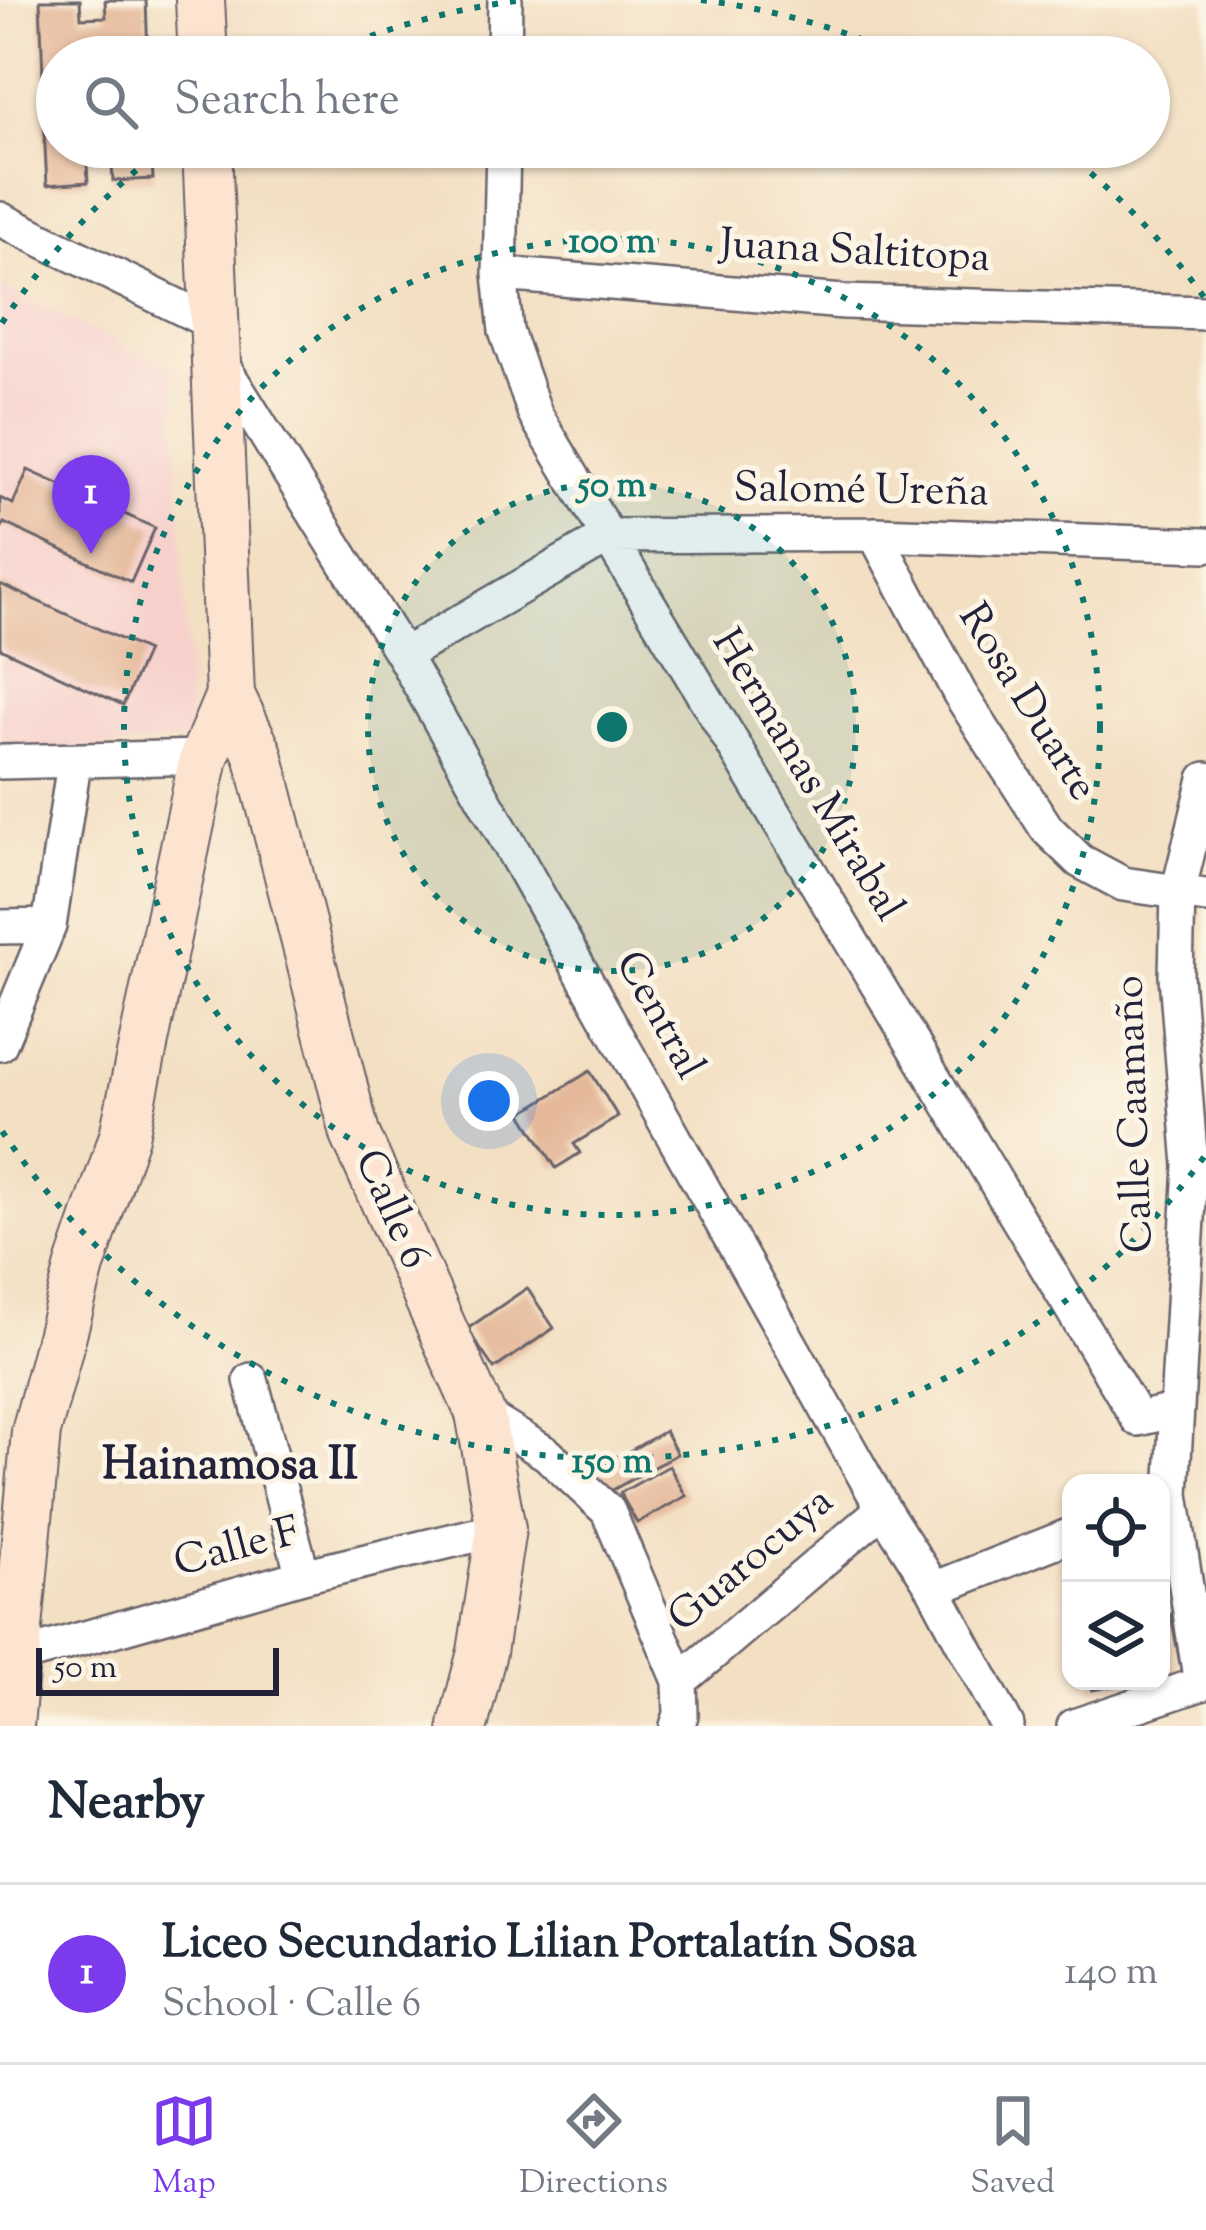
<!DOCTYPE html>
<html lang="en">
<head>
<meta charset="utf-8">
<style>
  body { margin:0; font-family:"Sorts Mill Goudy",serif; background:#f2f2f3; color:#1f2937 }
  .controls { position:absolute; right:36px; bottom:36px; display:grid; overflow:hidden; border-radius:24px; box-shadow:0 3px 9px #0004 }
  .controls button { width:108px; height:108px; display:grid; place-items:center; padding:0; border:0; border-bottom:3px solid #e0e1e3; background:#fff; color:#1f2937; font:60px sans-serif }
  .scale { position:absolute; left:36px; bottom:30px; width:243px; box-sizing:border-box; padding-left:12px; border:6px solid #22223b; border-top:0; font-size:33px; line-height:42px; white-space:nowrap; color:#22223b; -webkit-text-stroke:9px #fcf5e5; paint-order:stroke }
  .you { position:absolute; left:489px; top:1101px; width:42px; height:42px; margin:-30px; border:9px solid #fff; border-radius:50%; background:#1a73e8; box-shadow:0 0 0 18px #1a73e833 }
  .badge { display:grid; place-items:center; width:78px; height:78px; border-radius:50%; background:#7c3aed; color:#fff; font-size:39px; font-weight:700 }
  .pin { position:absolute; translate:-50% -99px; filter:drop-shadow(0 3px 6px #0008) }
  .pin::after { content:''; position:absolute; top:63px; width:42px; height:36px; background:inherit; clip-path:polygon(0 0,100% 0,50% 100%) }
  .list { margin:0; padding:0; list-style:none }
  h2 { display:flex; justify-content:space-between; align-items:center; height:156px; margin:0; padding:0 48px; font-size:51px }
  h2 small { font-size:39px; font-weight:400; color:#747a83 }
  .list li { display:grid; grid-template-columns:78px 1fr auto; gap:36px; align-items:center; box-sizing:border-box; height:180px; padding:0 48px; border-top:3px solid #e0e1e3 }
  .list b { display:block; font-size:45px; white-space:nowrap }
  .list p { margin:0; font-size:39px; white-space:nowrap; color:#747a83 }
  .list em { font-size:39px; font-style:normal; color:#747a83 }
  .icon { flex:none; width:66px; height:66px; fill:none; stroke:currentColor; stroke-width:2; stroke-linecap:round; stroke-linejoin:round }
  .map { position:relative; flex:none; width:1206px; height:1726px; overflow:hidden }
  .search { position:absolute; background:#fff; box-shadow:0 3px 9px #0004; left:36px; right:36px; top:36px; height:132px; display:flex; align-items:center; gap:30px; box-sizing:border-box; padding:0 42px; border-radius:66px; color:#747a83; font-size:45px }
  .sheet { height:336px; background:#fff }
  nav { display:flex; justify-content:space-around; align-items:center; box-sizing:border-box; height:168px; border-top:3px solid #e0e1e3; background:#fff; font-size:33px; color:#747a83 }
  nav a { display:grid; justify-items:center; gap:6px }
  nav .on { color:#7c3aed }
  .map>svg:first-child { display:block }
  .built { fill:#f7d0cc }
  .building { fill:#e5b89a }
  .lines { fill:none; stroke-linecap:round; stroke-linejoin:round }
  .street-casing { stroke:#6b646a; stroke-width:38 }
  .secondary-casing { stroke:#6b646a; stroke-width:52 }
  .street { stroke:#fff; stroke-width:33 }
  .secondary { stroke:#fde4d1; stroke-width:48 }
  .ring { fill:none; stroke:#0f766e; stroke-width:6; stroke-dasharray:6 12 }
  .labels { text-anchor:middle; dominant-baseline:central; stroke-width:10; stroke-linejoin:round; paint-order:stroke }
  .street-label { font-size:42px; fill:#22223b; stroke:#fcf5e5 }
  .neighbourhood-label { font-size:45px; font-weight:bold; fill:#22223b; stroke:#fcf5e5 }
  .centre { fill:#0f766e; stroke:#fcf5e5; stroke-width:6 }
  .ring-label { font-size:36px; text-anchor:middle; font-weight:bold; fill:#0f766e; stroke:#fcf5e5; stroke-width:10; stroke-linejoin:round; paint-order:stroke }
</style>
</head>
<body>
<div class="map">
<svg width="1206" height="1726" viewBox="0 0 1206 1726">
  <rect width="100%" height="100%" fill="#fcf5e5"/>
  <filter id="ink" filterUnits="userSpaceOnUse"><feTurbulence type="fractalNoise" baseFrequency=".00833" numOctaves="2"/><feDisplacementMap in="SourceGraphic" scale="24" xChannelSelector="R" yChannelSelector="G"/><feConvolveMatrix kernelMatrix="1 2 1 2 8 2 1 2 1" color-interpolation-filters="sRGB"/></filter>
  <filter id="wash" filterUnits="userSpaceOnUse"><feTurbulence type="fractalNoise" baseFrequency=".004" numOctaves="4" result="noise"/><feDisplacementMap in="SourceGraphic" scale="48" xChannelSelector="R" yChannelSelector="G"/><feGaussianBlur stdDeviation="2.7" result="paint"/><feColorMatrix in="noise" values="0 0 0 0 0 0 0 0 0 0 0 0 0 0 0 0 0 1.4 0 .05"/><feComposite in="paint" operator="in"/></filter>
  <g filter="url(#wash)">
    <rect width="100%" height="100%" fill="#f3dfc2"/>
    <path class="built" d="M0,286L174,370L190,739L0,759Z"/>
    <g id="blocks">
      <path class="building" d="M40,0H80L81,18L106,17L105,0H146L148,57H108L107,47L83,48V57H57V75L43,76Z
        M57,88V147H86L88,182L47,185L42,89Z
        M111,147H151L153,179L113,181Z
        M28,470L155,528L131,582L4,523L0,531V498L13,504Z
        M0,584L147,651L123,705L0,648Z
        M590,1071L618,1117L574,1144L580,1153L556,1168L522,1113Z
        M527,1288L554,1328L494,1369L467,1329Z
        M665,1431L677,1454L600,1497L587,1475Z
        M669,1466L686,1496L637,1523L620,1493Z
        M1171,1615L1182,1675L1161,1679V1616Z
        M1090,1681H1132V1683L1092,1690Z"/>
    </g>
  </g>
  <g filter="url(#ink)">
    <use href="#blocks" fill-opacity="0" stroke="#6b646a" stroke-width="3"/>
    <g class="lines">
      <g class="street-casing">
        <path id="street" d="M504,57L505,0
          M503,147L500,274L506,331L535,414L1138,1419L1177,1410
          M0,219L216,325
          M500,274L844,302L1206,313
          M219,360L403,655L883,1509L934,1589L1007,1726
          M875,534L960,694L1047,829L1080,861L1123,884L1206,896
          M403,655L609,536L875,534L1206,545
          M0,762L204,757
          M0,927L49,926
          M0,1044L49,926L74,763
          M251,1380L303,1576
          M480,1413L547,1454L608,1511L680,1681L681,1715L677,1726
          M934,1589L1071,1535
          M2,1666L18,1657L303,1576L501,1529
          M680,1681L883,1509
          M1201,1684L1172,1494L1191,1166L1176,976L1178,892L1206,779
          M1074,1726L1206,1682"/>
      </g>
      <g class="secondary-casing">
        <path id="secondary" d="M200,0L203,57
          M230,695L258,754L355,1134L480,1413L501,1529L482,1652L463,1726
          M9,1726L36,1432L80,1266L124,1136L204,757L230,695L207,147"/>
      </g>
      <use href="#street" class="street"/>
      <use href="#secondary" class="secondary"/>
    </g>
  </g>
  <circle cx="612" cy="727" r="244" fill="#0f766e" fill-opacity=".12"/>
  <g class="ring">
    <circle cx="612" cy="727" r="244"/>
    <circle cx="612" cy="727" r="488"/>
    <path d="M1204 1157A732 732 0 0 1 2 1131M2 323A732 732 0 0 1 161 150M320 56A732 732 0 0 1 523 0M701 0A732 732 0 0 1 904 56M1063 150A732 732 0 0 1 1204 297"/>
  </g>
  <g class="labels">
    <g class="street-label">
      <text transform="translate(855 253) rotate(3)">Juana Saltitopa</text>
      <text transform="translate(861 492) rotate(1)">Salomé Ureña</text>
      <text transform="translate(1026 703) rotate(58)">Rosa Duarte</text>
      <text transform="translate(806 776) rotate(59)">Hermanas Mirabal</text>
      <text transform="translate(658 1016) rotate(61)">Central</text>
      <text transform="translate(1136 1114) rotate(-92)">Calle Caamaño</text>
      <text transform="translate(390 1210) rotate(66)">Calle 6</text>
      <text transform="translate(237 1549) rotate(-15)">Calle F</text>
      <text transform="translate(752 1561) rotate(-40)">Guarocuya</text>
    </g>
    <g class="neighbourhood-label">
      <text x="230" y="1467">Hainamosa II</text>
    </g>
  </g>
  <circle cx="612" cy="727" r="18" class="centre"/>
  <g class="ring-label">
    <text x="612" y="252">100 m</text>
    <text x="612" y="496">50 m</text>
    <text x="612" y="1472">150 m</text>
  </g>
</svg>
<div class="controls">
<button><svg class="icon" aria-label="locate" viewBox="0 0 24 24"><circle cx="12" cy="12" r="6"/><path d="M12 2v4M12 18v4M2 12h4M18 12h4"/></svg></button>
<button><svg class="icon" aria-label="layers" viewBox="0 0 24 24"><path d="M12 4l9 5-9 5-9-5zM3 14l9 5 9-5"/></svg></button>
</div>
<div class="scale">50 m</div>
<div class="you"></div>
<div class="pin badge" style="left:91px;top:554px">1</div>
<div class="search"><svg class="icon" aria-label="search" viewBox="0 0 24 24"><circle cx="10" cy="10" r="6"/><path d="M15 15l6 6"/></svg>Search here</div>
</div>
<section class="sheet">
<h2>Nearby<small></small></h2>
<ul class="list">
<li><span class="badge">1</span><div><b>Liceo Secundario Lilian Portalatín Sosa</b><p>School · Calle 6</p></div><em>140 m</em></li>
</ul>
</section>
<nav>
<a class="on"><svg class="icon" aria-label="map" viewBox="0 0 24 24"><path d="M3 6l6-2 6 2 6-2v14l-6 2-6-2-6 2zM9 4v14M15 6v14"/></svg>Map</a>
<a><svg class="icon" aria-label="directions" viewBox="0 0 24 24"><path d="M12 3l9 9-9 9-9-9zM9 14v-3h6M13 9l2 2-2 2"/></svg>Directions</a>
<a><svg class="icon" aria-label="saved" viewBox="0 0 24 24"><path d="M7 4h10v16l-5-4-5 4z"/></svg>Saved</a>
</nav>
</body>
</html>
